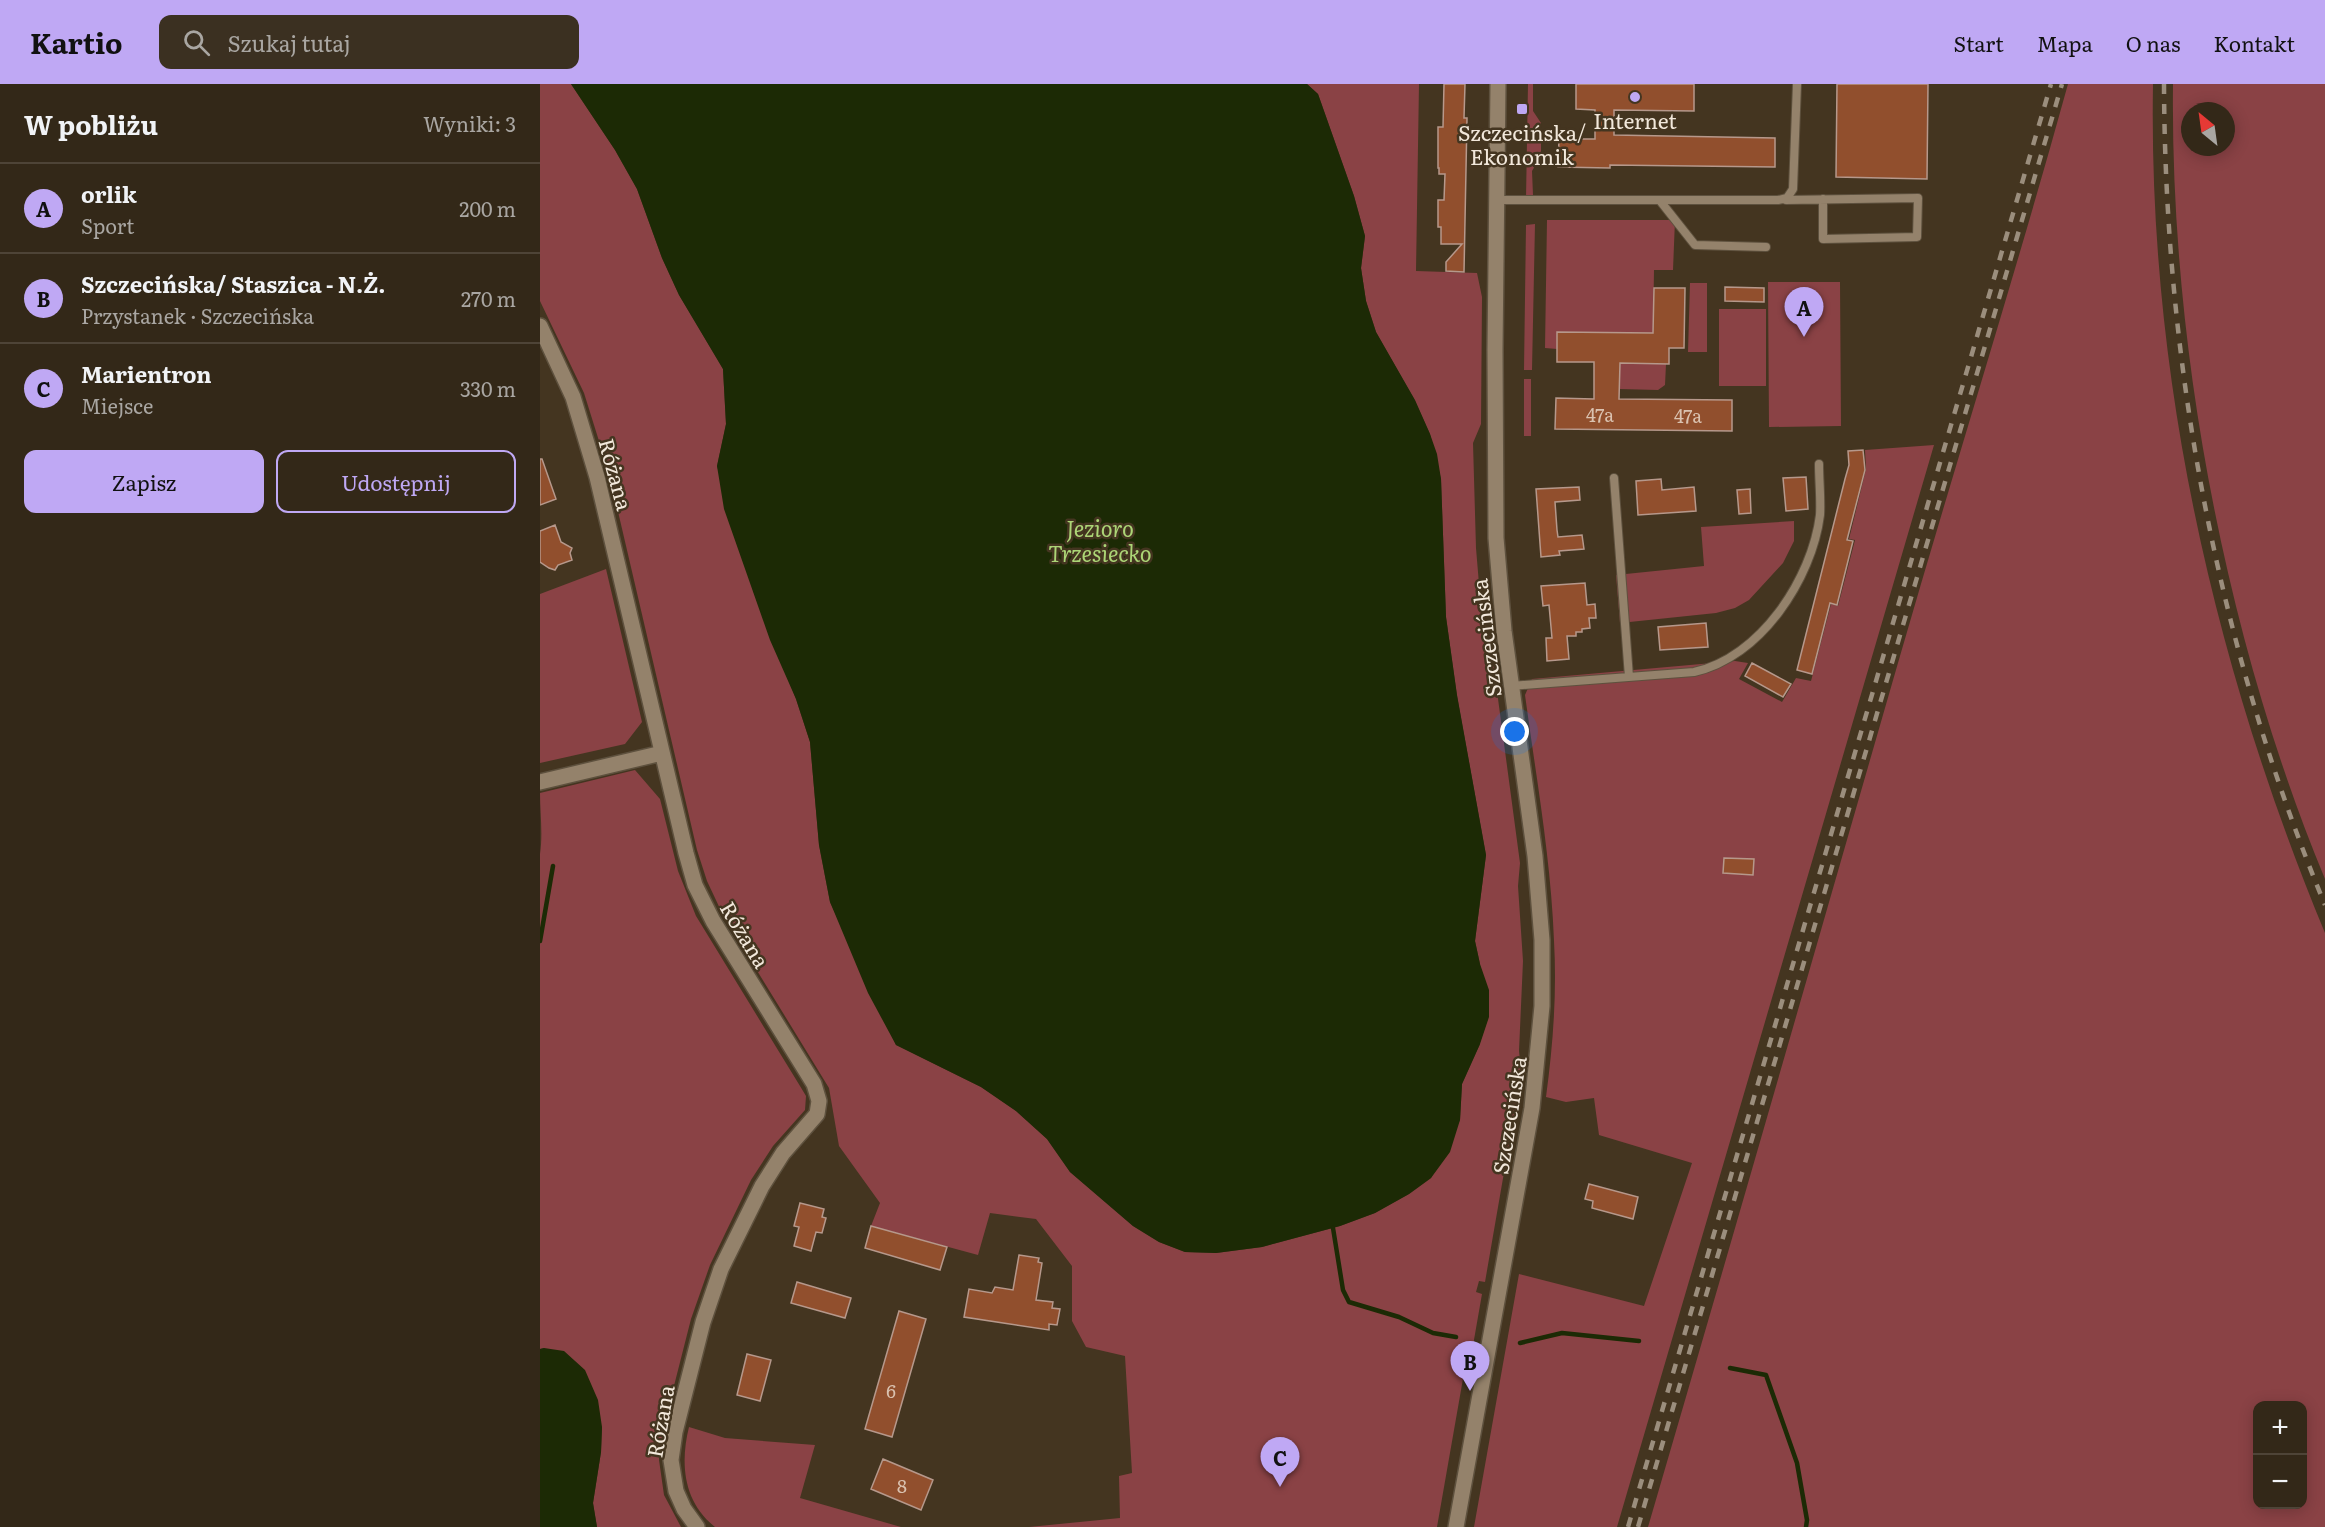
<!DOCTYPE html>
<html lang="pl">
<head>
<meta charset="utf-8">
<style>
  body { margin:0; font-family:Literata,serif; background:#3b3021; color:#f1f3f6 }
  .controls { position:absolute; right:18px; bottom:18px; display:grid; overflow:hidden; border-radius:12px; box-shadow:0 3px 15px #0003 }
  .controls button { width:54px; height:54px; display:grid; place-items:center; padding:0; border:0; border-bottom:2px solid #4e4437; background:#332818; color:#f1f3f6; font:30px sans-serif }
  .compass { position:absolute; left:1641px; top:18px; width:54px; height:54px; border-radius:50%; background:#332818; box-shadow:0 3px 15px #0003; rotate:331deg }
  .you { position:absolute; left:975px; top:648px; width:21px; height:21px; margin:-15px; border:4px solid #fff; border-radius:50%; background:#1a73e8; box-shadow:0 0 0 9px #1a73e833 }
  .badge { display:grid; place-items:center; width:39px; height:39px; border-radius:50%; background:#bfa8f4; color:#111; font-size:20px; font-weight:700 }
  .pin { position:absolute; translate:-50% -50px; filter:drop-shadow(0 2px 3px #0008) }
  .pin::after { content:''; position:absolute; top:32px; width:21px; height:18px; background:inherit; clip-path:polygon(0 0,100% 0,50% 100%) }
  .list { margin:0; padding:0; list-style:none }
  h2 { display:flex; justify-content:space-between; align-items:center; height:78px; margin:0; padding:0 24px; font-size:26px }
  h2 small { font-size:20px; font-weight:400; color:#a9a6a2 }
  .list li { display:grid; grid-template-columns:39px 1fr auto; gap:18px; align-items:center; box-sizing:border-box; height:90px; padding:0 24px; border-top:2px solid #4e4437 }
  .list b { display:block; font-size:22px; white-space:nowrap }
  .list p { margin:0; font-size:20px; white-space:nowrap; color:#a9a6a2 }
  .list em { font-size:20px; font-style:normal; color:#a9a6a2 }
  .actions { display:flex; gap:12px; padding:18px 24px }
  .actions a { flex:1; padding:14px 0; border:2px solid #bfa8f4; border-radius:12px; text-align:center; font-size:21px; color:#bfa8f4 }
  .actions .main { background:#bfa8f4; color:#111 }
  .icon { flex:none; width:33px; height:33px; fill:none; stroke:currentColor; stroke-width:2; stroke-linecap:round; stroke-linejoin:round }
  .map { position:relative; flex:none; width:1785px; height:1443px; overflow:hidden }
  header { display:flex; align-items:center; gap:36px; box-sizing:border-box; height:84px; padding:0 30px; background:#bfa8f4; color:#111 }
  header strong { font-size:28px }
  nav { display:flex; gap:33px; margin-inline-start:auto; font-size:21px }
  .search { width:420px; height:54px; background:#3b3021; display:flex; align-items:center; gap:15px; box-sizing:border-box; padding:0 21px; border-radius:12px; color:#a9a6a2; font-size:22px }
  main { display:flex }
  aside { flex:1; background:#332818 }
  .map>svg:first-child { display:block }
  .green { fill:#8a4245; fill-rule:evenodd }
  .water { fill:#1c2a05 }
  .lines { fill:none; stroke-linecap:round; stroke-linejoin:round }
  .stream { stroke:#1c2a05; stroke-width:4.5 }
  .building { fill:#914f2d; stroke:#b6988b; stroke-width:1.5 }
  .service-casing { stroke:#5e513e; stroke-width:10 }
  .minor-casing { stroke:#5e513e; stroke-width:18 }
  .tertiary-casing { stroke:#5e513e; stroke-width:18 }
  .service { stroke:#94826b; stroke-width:8 }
  .minor { stroke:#94826b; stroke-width:15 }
  .tertiary { stroke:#94826b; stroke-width:15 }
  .rail { stroke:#9b8e7d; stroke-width:4.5; stroke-dasharray:10 10; stroke-linecap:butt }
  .poi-dot { fill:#bfa8f4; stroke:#443520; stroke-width:2 }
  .labels { text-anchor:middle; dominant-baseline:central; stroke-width:5; stroke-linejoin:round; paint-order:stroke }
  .number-label { font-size:18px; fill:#dac2b0 }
  .poi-label { font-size:21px; fill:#f2e8db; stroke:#443520 }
  .street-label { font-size:21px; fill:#f2e8db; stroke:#443520 }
  .water-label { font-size:22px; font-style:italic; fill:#acd576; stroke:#443520 }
</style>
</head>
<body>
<header>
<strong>Kartio</strong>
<div class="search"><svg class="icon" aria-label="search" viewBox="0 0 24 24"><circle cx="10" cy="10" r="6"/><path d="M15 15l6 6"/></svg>Szukaj tutaj</div>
<nav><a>Start</a><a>Mapa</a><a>O nas</a><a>Kontakt</a></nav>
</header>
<main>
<aside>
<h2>W pobliżu<small>Wyniki: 3</small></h2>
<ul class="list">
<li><span class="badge">A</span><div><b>orlik</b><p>Sport</p></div><em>200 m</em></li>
<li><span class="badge">B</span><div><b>Szczecińska/ Staszica - N.Ż.</b><p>Przystanek · Szczecińska</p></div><em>270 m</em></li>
<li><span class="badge">C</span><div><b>Marientron</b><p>Miejsce</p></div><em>330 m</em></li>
</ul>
<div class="actions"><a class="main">Zapisz</a><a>Udostępnij</a></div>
</aside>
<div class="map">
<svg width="1785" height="1443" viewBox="0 0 1785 1443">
  <rect width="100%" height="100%" fill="#443520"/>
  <path class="green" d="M0,0H31L75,66L97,105L122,174L139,211L183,285L186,340L177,382L214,509L256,615L270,658L279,761L290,818L356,961L441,1003L476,1027L507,1055L530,1088L593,1142L619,1158L645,1168L676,1169L722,1163L800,1142L835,1129L869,1110L891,1094L920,1036L922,1000L940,960V880L935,857L946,771L917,612L906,533L901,395L890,350L875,317L836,248L826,217L821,184L825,152L814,112L778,10L767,0H879L876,187L937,189L942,213L941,340L933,359L936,464L941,524L950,555L980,779L978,802L983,877L979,967L981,987L979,997H982L981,1002H979L945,1198L939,1197L936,1208L942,1210L928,1290L924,1289L897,1443H489L580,1434L579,1392L592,1389L585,1272L546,1263L532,1237V1182L496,1135L450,1129L438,1171L331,1142L340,1119L299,1062L289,1004L183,831L167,797L157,766L69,389L44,309L0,217Z
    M988,0H993V27L1001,39V72L992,87L993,111L986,114Z
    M1528,0H1613C1608,291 1674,582 1785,849V1443H1108C1193,1153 1276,863 1360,572C1415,381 1475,192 1528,0ZM1718,1322H1762V1420H1718Z
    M1633,0H1785V795C1685,554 1630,261 1633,0ZM1650,27H1686V63H1650Z
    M1007,136H1135L1133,186H1114L1113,249L1018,248L1017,265L1005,264Z
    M995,140L992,286H984L986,141Z
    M1228,198H1300L1301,342L1229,343Z
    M1150,199H1167V268H1148Z
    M1179,225H1226V302H1179Z
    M1080,279L1126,280L1125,301L1118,306L1079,305Z
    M984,295H991V352H984Z
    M1394,361L1077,1443H934L979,1190L1104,1222L1152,1079L1059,1051L1054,1014L1026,1018L1006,1013C1013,961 1017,909 1014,857C1011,775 996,693 985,611L992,595L1195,577L1208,579L1199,595L1242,618L1256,594L1271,597L1291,520L1298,522L1315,456L1309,455L1326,385L1325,366Z
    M1254,437V457L1243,479L1209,516L1195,524L1176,529L1080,539L1076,491L1164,482L1161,443Z
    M66,485L102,638L85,660L0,679V510Z
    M95,686L120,715L138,787L156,832L260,1002L266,1012L265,1026L233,1062L211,1096L170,1181L151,1235L123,1345L119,1376L124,1411L141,1443H57L53,1419L61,1368L62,1344L4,1264L0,1265V770C3,750 0,729 0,709Z
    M149,1343L185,1354L275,1361L260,1414L361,1443H175C143,1418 140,1379 149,1343Z"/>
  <path class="water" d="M31,0H767L778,10L814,112L825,152L821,184L826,217L836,248L875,316L890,350L897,370L901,395L906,533L917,611L946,771L935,857L940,880L949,906V933L940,960L922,1000L920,1036L910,1068L891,1094L869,1110L835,1129L800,1142L722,1163L676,1169L645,1168L619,1158L593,1142L530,1088L507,1055L476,1027L441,1003L356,961L328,909L290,818L279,761L270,658L256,615L230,556L184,425L177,382L186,340L183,285L139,211L122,174L97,105L75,66Z
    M4,1264L24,1267L45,1286L58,1316L62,1343L61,1368L53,1419L57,1443H0V1265Z"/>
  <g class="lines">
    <path class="stream" d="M0,857L13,782
      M793,1144L803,1206L809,1218L859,1233L893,1249L916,1253
      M980,1259L1022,1249L1099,1257
      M1190,1284L1226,1291L1257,1379L1267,1436L1266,1443"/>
  </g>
  <path class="building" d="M904,0H925L924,34H927L924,188L906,187V178L922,160H901V143H898V116H904L905,90H899V84H898V43H903Z
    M1036,0H1154V27L1074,26V51L1235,54V83L1070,81V84L1018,83L1019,55H1055V26L1036,25Z
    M1297,0H1388L1387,95L1296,93Z
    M1185,203L1224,204V218L1185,217Z
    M1114,204H1145L1144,264H1129V280L1080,279L1079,315L1192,316V347L1015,345L1016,314L1054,315V278H1017V248L1113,249Z
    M1323,366L1325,386L1307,456L1313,457L1297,521L1290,519L1272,590L1257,586L1305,395L1309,381L1308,367Z
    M0,375H2L16,415L0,421Z
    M1266,393L1268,425L1246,427L1243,394Z
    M1121,395L1122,406L1154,403L1156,427L1098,431L1096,397Z
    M1039,403L1040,416L1015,418L1017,446L1018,453L1042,451L1044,465L1019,467L1020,471L1001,473L996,405Z
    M1210,405L1211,429L1199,430L1197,406Z
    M15,441L21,458L32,464L30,469L32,476L18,481L15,486L9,484L0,478V447Z
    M1045,499L1047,521L1055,520L1056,534H1049L1050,544L1042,545V548H1036V552H1027L1029,575L1007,577L1006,554H1012L1009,521L1003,522L1001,502Z
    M1166,539L1168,563L1120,566L1118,543Z
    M1212,579L1251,600L1243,613L1205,592Z
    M1184,774L1214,775L1213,791L1183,789Z
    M1049,1100L1098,1113L1093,1135L1052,1124L1053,1117L1045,1115Z
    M260,1119L284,1125L282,1133L286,1134L282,1149L276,1148L271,1167L254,1162L259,1143L254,1142Z
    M331,1142L407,1163L400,1186L325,1164Z
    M479,1171L499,1174L498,1178L502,1179L496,1216L513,1218L512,1224L520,1225L517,1241L509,1240V1246L424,1233L429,1205L452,1209L455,1203L473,1206Z
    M257,1198L311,1214L305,1234L251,1219Z
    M359,1227L386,1235L352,1353L325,1345Z
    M207,1270L231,1276L220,1317L197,1311Z
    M343,1375L393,1396L381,1426L331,1405Z"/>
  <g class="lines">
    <g class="service-casing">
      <path id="service" d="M957,116H1238L1247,114L1253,105L1257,0
        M1246,116L1378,114L1377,153L1283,155V115
        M1121,118L1155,161L1226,163
        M1074,394L1089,593
        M971,602L1154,588C1220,574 1272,495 1280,431C1281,415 1279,397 1279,380"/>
    </g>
    <g class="minor-casing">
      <path id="minor" d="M0,242L33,313L57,393L146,769L155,801L173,837L274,1000L279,1017L277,1030L243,1069L222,1102L181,1185L163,1238L135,1348L131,1376L136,1407L144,1425L157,1443
        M0,698L122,669"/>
    </g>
    <g class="tertiary-casing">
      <path id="tertiary" d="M916,1443L992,1024L1002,922V856L995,772L964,547L956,454L955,266L958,0"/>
    </g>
    <use href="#service" class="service"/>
    <use href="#minor" class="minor"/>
    <use href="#tertiary" class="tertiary"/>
    <path class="rail" d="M1624,0C1625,281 1677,561 1785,821
      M1088,1443L1511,0
      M1098,1443L1522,0"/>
  </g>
  <g class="poi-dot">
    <circle cx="1095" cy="13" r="6"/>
    <rect x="976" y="19" width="12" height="12" rx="3"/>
  </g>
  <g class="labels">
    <g class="number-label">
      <text x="1060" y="330">47a</text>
      <text x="1148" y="331">47a</text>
      <text x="351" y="1306">6</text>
      <text x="362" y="1401">8</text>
    </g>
    <g class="poi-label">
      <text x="1095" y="35">Internet</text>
      <text x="982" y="47">Szczecińska/<tspan x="982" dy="24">Ekonomik</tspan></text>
    </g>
    <g class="street-label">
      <text transform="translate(77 390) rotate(75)">Różana</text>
      <text transform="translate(945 554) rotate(-97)">Szczecińska</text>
      <text transform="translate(206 850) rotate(59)">Różana</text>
      <text transform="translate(968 1031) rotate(-81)">Szczecińska</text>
      <text transform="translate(119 1337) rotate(-80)">Różana</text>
    </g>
    <g class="water-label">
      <text x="560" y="443">Jezioro<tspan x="560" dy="25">Trzesiecko</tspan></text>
    </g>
  </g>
</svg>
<div class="controls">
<button>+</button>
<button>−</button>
</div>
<svg class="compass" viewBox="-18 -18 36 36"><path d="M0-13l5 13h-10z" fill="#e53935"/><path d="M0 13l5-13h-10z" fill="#a9a6a2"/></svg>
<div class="you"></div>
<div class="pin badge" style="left:1264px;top:253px">A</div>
<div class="pin badge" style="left:930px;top:1307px">B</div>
<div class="pin badge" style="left:740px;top:1403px">C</div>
</div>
</main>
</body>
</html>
